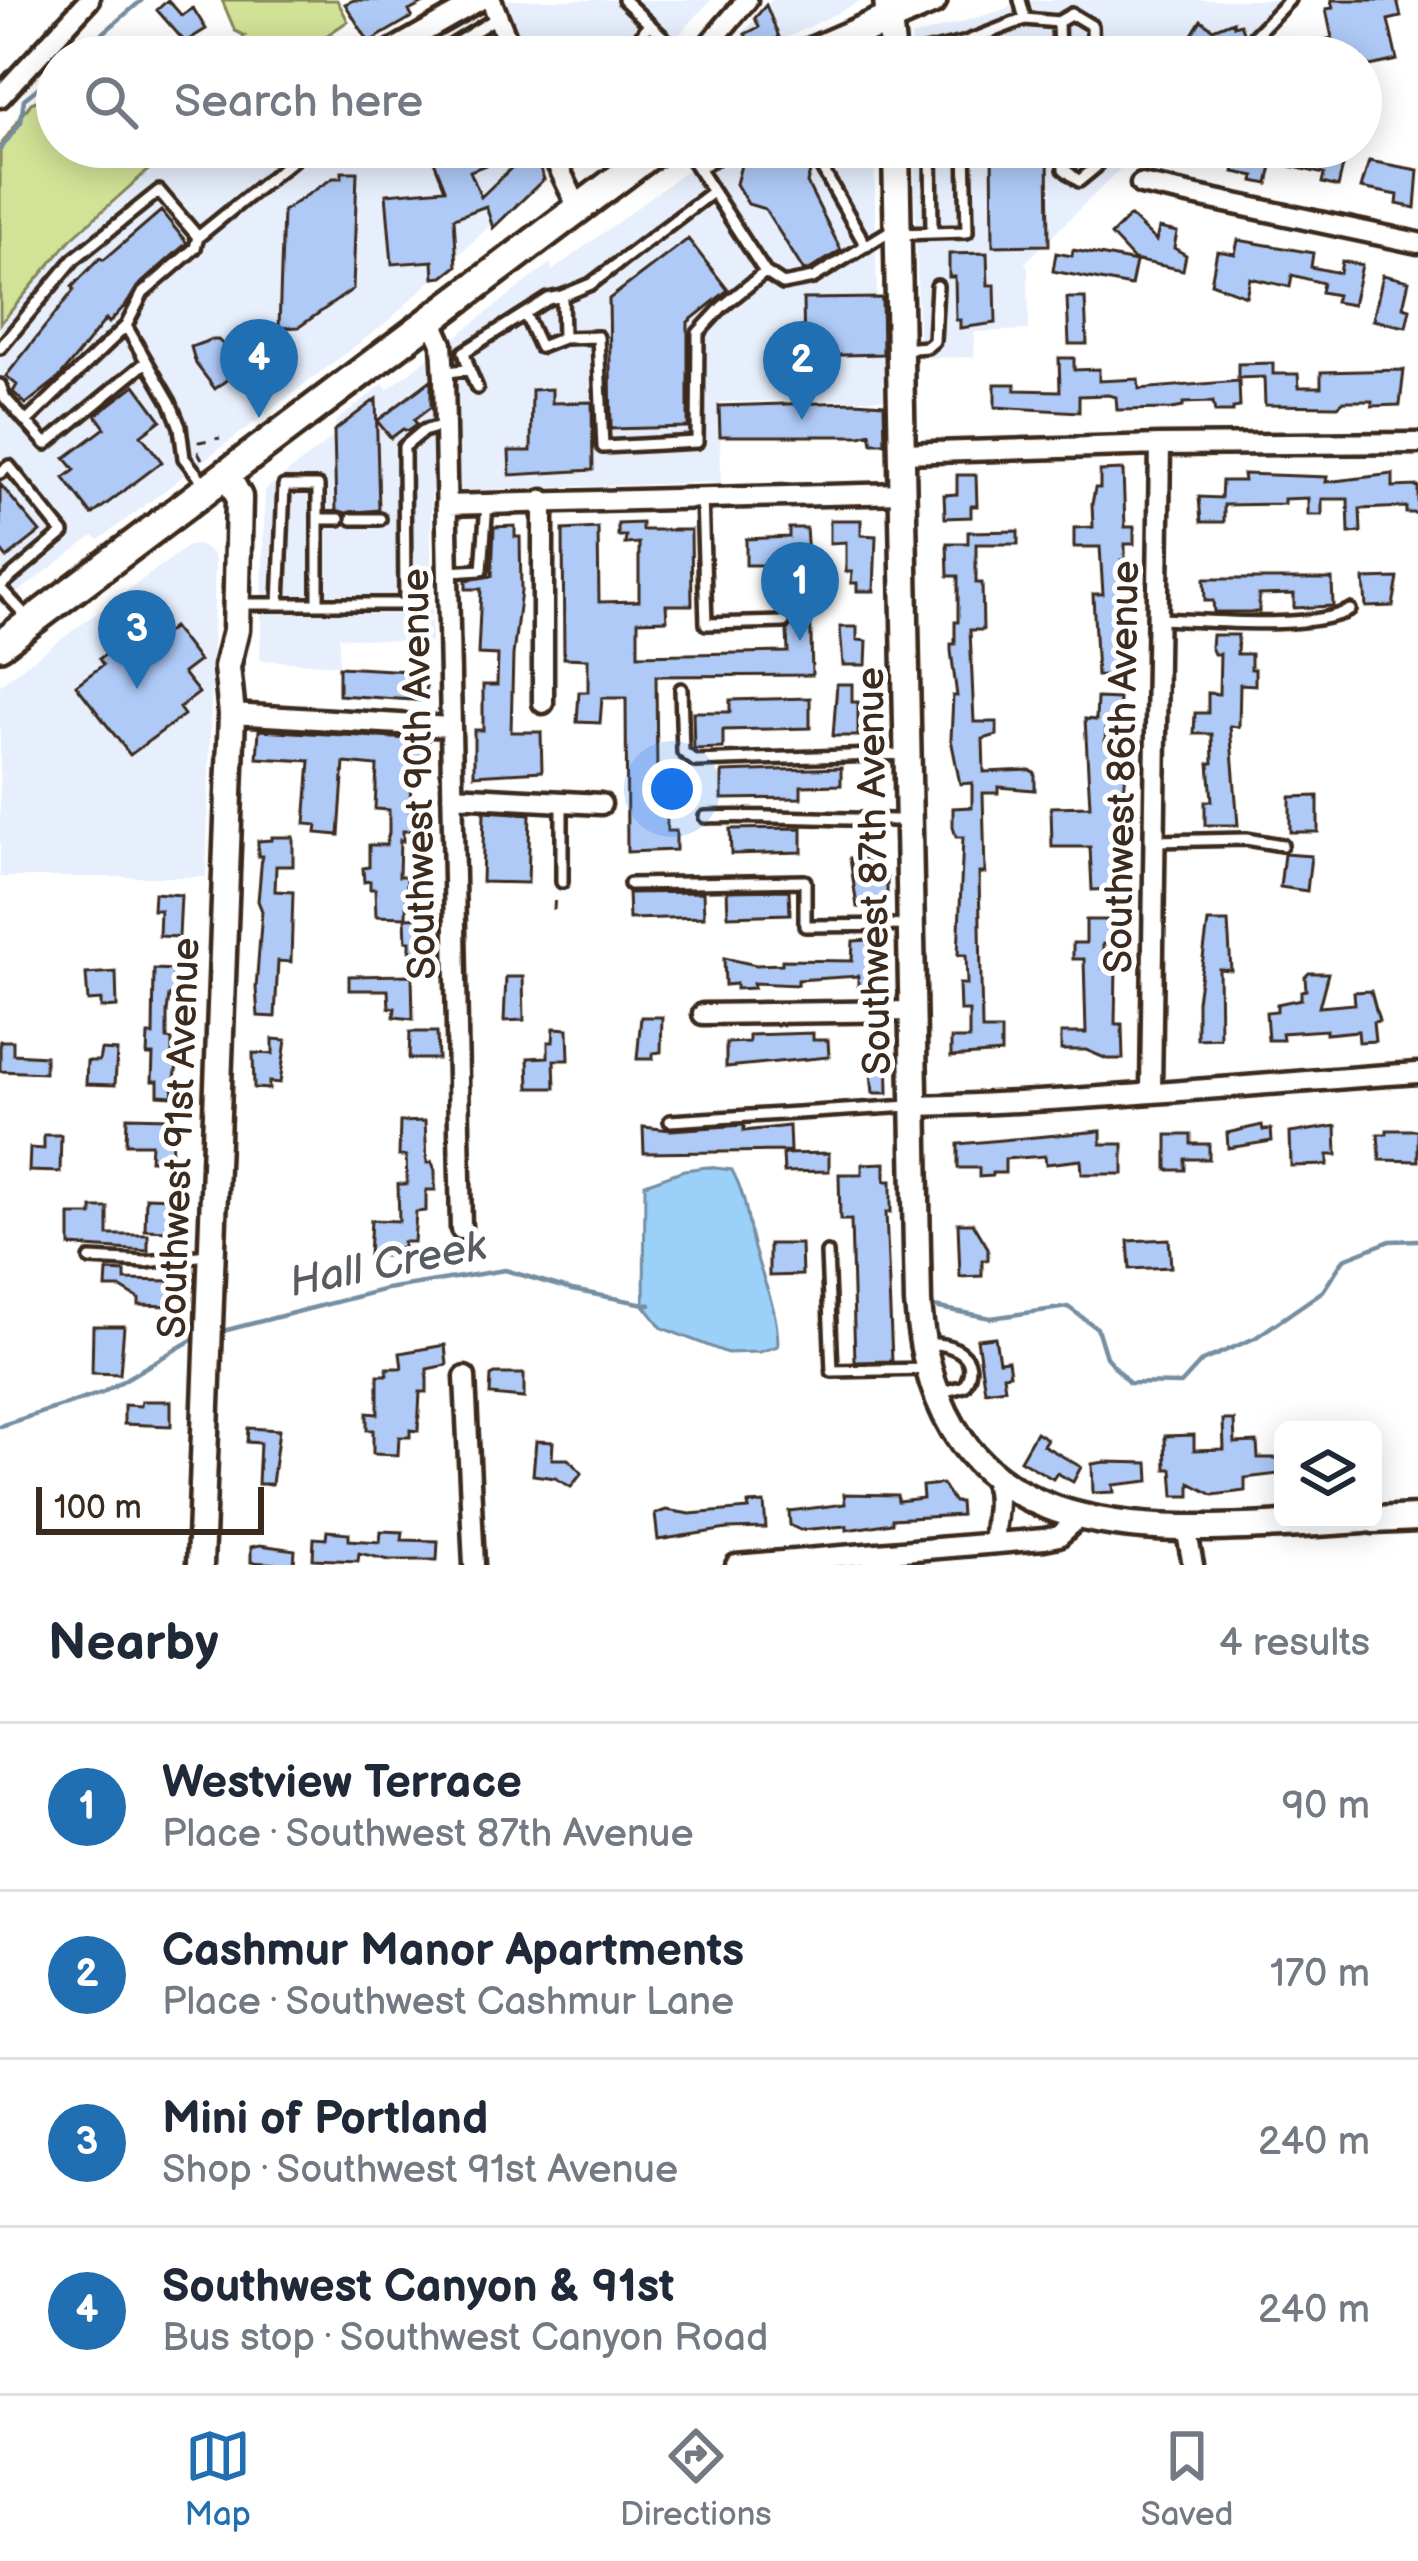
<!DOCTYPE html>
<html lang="en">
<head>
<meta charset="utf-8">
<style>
  body { margin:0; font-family:"Balsamiq Sans",sans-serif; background:#f6f6f7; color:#1f2937 }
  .controls { position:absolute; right:36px; bottom:36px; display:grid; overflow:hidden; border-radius:18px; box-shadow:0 6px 30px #0003 }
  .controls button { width:108px; height:108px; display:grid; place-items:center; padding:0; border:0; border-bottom:3px solid #e0e1e3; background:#fff; color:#1f2937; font:60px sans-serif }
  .scale { position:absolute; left:36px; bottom:30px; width:228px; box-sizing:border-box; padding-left:12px; border:6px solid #3b2a1e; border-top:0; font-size:33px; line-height:42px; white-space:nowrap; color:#3b2a1e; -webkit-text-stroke:9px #fff; paint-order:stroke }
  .you { position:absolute; left:672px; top:789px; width:42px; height:42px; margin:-30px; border:9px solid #fff; border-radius:50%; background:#1a73e8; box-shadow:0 0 0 18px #1a73e833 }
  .badge { display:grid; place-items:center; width:78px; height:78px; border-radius:50%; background:#1f6fb2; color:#fff; font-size:39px; font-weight:700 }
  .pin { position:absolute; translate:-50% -99px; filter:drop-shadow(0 3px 6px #0008) }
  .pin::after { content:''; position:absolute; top:63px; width:42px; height:36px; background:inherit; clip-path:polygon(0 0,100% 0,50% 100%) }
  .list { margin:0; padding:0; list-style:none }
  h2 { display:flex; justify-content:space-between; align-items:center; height:156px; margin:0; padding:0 48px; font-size:51px }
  h2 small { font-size:39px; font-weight:400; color:#747a83 }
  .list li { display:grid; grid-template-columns:78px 1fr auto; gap:36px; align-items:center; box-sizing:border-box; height:168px; padding:0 48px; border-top:3px solid #e0e1e3 }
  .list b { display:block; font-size:45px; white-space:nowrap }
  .list p { margin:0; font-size:39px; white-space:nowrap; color:#747a83 }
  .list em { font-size:39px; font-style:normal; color:#747a83 }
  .icon { flex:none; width:66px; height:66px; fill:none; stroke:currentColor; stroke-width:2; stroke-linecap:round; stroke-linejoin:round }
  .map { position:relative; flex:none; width:1418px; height:1565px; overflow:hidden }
  .search { position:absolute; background:#fff; box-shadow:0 6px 30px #0003; left:36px; right:36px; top:36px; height:132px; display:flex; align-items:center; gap:30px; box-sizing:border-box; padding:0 42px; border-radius:66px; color:#747a83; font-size:45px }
  .sheet { height:828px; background:#fff }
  nav { display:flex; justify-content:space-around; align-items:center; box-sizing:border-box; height:168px; border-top:3px solid #e0e1e3; background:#fff; font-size:33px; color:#747a83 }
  nav a { display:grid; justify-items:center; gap:6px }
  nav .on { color:#1f6fb2 }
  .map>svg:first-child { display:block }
  .built { fill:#e7effd }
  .green { fill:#d2e397; stroke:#86865a; stroke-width:3 }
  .water { fill:#9bd0f9; stroke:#758ea1; stroke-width:3 }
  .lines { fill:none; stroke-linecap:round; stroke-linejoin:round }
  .stream { stroke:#758ea1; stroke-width:4.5 }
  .building { fill:#afcaf7; stroke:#3b2a1e; stroke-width:3 }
  .service-casing { stroke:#3b2a1e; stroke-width:18 }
  .minor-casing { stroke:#3b2a1e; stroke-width:27 }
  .tertiary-casing { stroke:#3b2a1e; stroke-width:33 }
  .secondary-casing { stroke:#3b2a1e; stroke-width:36 }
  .path { stroke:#3b2a1e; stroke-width:3; stroke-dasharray:9 9; stroke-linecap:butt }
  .service { stroke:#fff; stroke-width:9 }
  .minor { stroke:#fff; stroke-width:18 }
  .tertiary { stroke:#fff; stroke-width:24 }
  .secondary { stroke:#fff; stroke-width:27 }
  .labels { text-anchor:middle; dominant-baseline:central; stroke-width:10; stroke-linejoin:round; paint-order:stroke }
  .street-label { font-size:39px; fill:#3b2a1e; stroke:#fff }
  .water-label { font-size:42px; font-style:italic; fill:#585c60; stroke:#fff }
</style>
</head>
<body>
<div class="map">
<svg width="1418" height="1565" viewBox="0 0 1418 1565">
  <rect width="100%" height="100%" fill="#fff"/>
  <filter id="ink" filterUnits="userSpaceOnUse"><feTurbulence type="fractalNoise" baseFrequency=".00833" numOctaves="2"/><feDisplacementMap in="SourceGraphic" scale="24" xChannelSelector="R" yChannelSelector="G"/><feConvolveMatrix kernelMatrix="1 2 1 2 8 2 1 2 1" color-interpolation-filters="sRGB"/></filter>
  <g filter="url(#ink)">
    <path class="built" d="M501,0H711L659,57H423L486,14L493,30L508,20Z
      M772,0H863L748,57H722Z
      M1035,0H1296L1237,57H912V37Z
      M174,147H574L387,322L99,540L93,536L0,606V324L71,239Z
      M718,147H874L877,297L883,298L886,399L720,402L721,482L431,491V643L339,637V665L260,660L265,490L336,435L335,422L383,384L388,389L551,263L552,271Z
      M914,147H1142L1024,264L1028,266L1029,330L974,332V357L919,358Z
      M199,545L212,553L215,561L206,877H0V684L188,546Z"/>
    <path class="green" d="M222,0H337L348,21L295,57H223L245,36L235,31Z
      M48,96L57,106V147H94L107,160L122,147H174L71,239L0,324V146L31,103Z"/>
    <path class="water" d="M707,1167L732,1170C749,1202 746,1220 755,1252C765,1287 778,1309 778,1346L760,1352L727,1353L662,1328L644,1305L645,1184L684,1170Z"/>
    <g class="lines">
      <path class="stream" d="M75,57L142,0
        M0,150L21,122L24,99L57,73
        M934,1307L991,1318L1068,1307L1097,1328L1106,1357L1129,1383L1181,1384L1202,1361L1255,1338L1323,1291L1344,1259L1390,1241L1418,1240
        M223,1331L386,1289L505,1270L572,1290L650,1305
        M0,1426L102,1393L195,1338"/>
    </g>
    <path class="building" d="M168,0L182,16L193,8L206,29L185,42L157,10Z
      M354,0H430L409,11L412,17L369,42L345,4Z
      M1331,0H1397L1401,17L1388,20L1397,60L1361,68V57H1271L1270,52L1332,38L1326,9L1333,8Z
      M766,5L779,37L755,50L745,34L759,27L755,18Z
      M1201,20L1213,29L1233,21L1234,26L1240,24L1244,34L1178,57Z
      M1162,39L1163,57H1113V41Z
      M470,147L475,157L500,148L503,158L470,171L481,197L532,148L544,179L493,228L486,206L454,218L457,266L443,277L434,278L433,261L392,264L386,194L445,189L434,161Z
      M772,147H799L811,168L807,183L841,250L809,270L804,271L765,209L748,204L736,184L741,165Z
      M992,147H1048L1049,245L993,246Z
      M1239,147H1303L1322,152L1323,147L1347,149L1338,187L1322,183L1324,174L1273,162L1268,184L1254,181L1255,176L1234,172Z
      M1369,161L1418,170L1415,208L1397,204L1398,195L1361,188Z
      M342,172H357L353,289L299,327L279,328L283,211L333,178H342Z
      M161,211L187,243L137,287L128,302L109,323L106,319L59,378L26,404L13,392L17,385L6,376L74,290L72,287L100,258L104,260Z
      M1130,216L1156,241L1159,228L1177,232L1174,248L1186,255L1183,270L1134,260L1111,235Z
      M688,239L728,290L688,322V427L611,429L609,299Z
      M1238,240L1313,253L1311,267L1340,273L1342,261L1362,265L1353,305L1335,302L1337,295L1321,292L1323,283L1292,275L1290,287L1250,278L1246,296L1211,283L1217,251L1235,254Z
      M1073,250L1136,262L1131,286L1053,271L1056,253L1072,256Z
      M987,253L988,285H995L996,323L960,328V320H956L955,277H949V254Z
      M1383,275L1409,281L1403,307L1410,309L1406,327L1373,320Z
      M882,298L883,354L804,356L803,299Z
      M1067,298H1085L1087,344H1069Z
      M210,340H218L227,348L242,368L215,389L196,364L191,347Z
      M1059,358H1074V370L1099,369V381L1138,379L1139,389L1239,381L1240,407L1233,408V412H1215L1213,402L1183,403V407L1172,409L1117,410L1116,397L1108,395L1079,396V412L995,407V384H1015V390L1060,391Z
      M1273,363V374H1298L1299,387H1321V372L1404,370L1400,405L1372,406V401H1344L1338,406L1265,405L1264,377L1238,378V364Z
      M431,380V407L414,420L417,424L408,431L403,429L391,438L377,421Z
      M135,385L161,420L141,435L162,462L92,515L64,478L75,470L65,458L105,428L96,415Z
      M552,389V403L592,402L593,470L510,475L509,451H531L532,390Z
      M376,399L379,510L346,513L336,510L334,431Z
      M855,402L884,404L885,443H872L870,433L861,436H720L719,406Z
      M1123,470L1125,527H1134V544H1125V560H1121V596H1130V611H1122L1123,676H1097L1093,594H1103L1100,547H1074V528L1093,527L1092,504L1095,488H1100V471Z
      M1243,474L1327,477L1326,482L1393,474V487L1418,486V513H1406V507L1360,509L1361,532L1349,533L1348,499H1322V515H1308V498L1284,499V504L1224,505V522H1201L1199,497L1221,498L1222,481H1244Z
      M957,475H976L977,506H971V517L945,518L944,495L957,494Z
      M0,484L40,532L7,558L0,549Z
      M830,520H861V535L876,536L874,591H857V583H851L852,572H846V542L830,543Z
      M642,523V530H691L692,605H666L667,620L638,621V655L788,652L787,630L793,623L786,613L789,565H746V539L789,537V528H806L809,569H817L818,596L810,597L812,675L656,676L657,774L666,773L667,831H676V850L627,852L626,698H602L600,723L577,722L579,692H588V659L564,658L563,530L598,528L599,602L639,601V543L625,544L626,536H618V524Z
      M515,526V537H520L521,591L513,655L511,732H541L542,771L474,775V730H483V685H497L498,655L478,654L481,589H466V580L492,576L494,527Z
      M1018,531V544H976V583H982L983,630H970L974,722H997V735L983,739L984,772L1030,770L1035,773V790L998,787V793H983L985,873H979L982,1030H1001V1053L951,1057V1039H969V1011H960L959,984H967L966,955H958L963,837H956L953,827V808L972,807V783L960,784L951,739L953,696H957L951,651V644H955V622H958V576H948L947,543H968V532Z
      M1398,578L1393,606L1366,607L1364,579Z
      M1204,579H1332L1333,606L1294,608V594L1259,595V612H1214L1213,601H1205Z
      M146,623L158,639L173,627L199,661L183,673L199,693L179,708L184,715L130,755L76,685L103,665L99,659L120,644L116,639L126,631L130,636Z
      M840,627H857V640L867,641L866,665H843Z
      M1212,635H1238L1237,654H1251V669H1255V685L1240,684L1239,727L1230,726L1238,825H1205V801H1212L1209,763H1213L1212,734H1194L1195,713H1208V693L1219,694L1220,654H1214L1211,647Z
      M339,667L426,672V701L339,695Z
      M837,684H852V702H858V736H833Z
      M810,698V728L723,730V748L694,749L693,712H730V700Z
      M1097,698L1119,699L1118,721H1106L1105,746H1114L1120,770H1126L1123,806H1130V847H1114L1113,889L1092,890L1090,847H1052L1051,807L1090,806L1085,719L1096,720Z
      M259,730L428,740L426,769L411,767L410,812L433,811V831H403V841L400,840L399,876H407L406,917L376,916L375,889H370V881L364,882L363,868L369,867V845H386L389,833V810L375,809L377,766L344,763L339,835L316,833L317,825L305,824L310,761L257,758Z
      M841,768V785L801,786V798L722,799V772Z
      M1318,796V832H1290V797Z
      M484,811L530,814L528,883L482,882Z
      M802,828V852L731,854L730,829Z
      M272,837H293V866H276L275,891L293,892L291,962L278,961L275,1017L258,1016L256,988L262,911L258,901L262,856H258V841L272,840Z
      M1284,854L1311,856L1307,891L1280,887Z
      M850,858H870V878H887V902H875V907H857Z
      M789,890L790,914L728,916L727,891Z
      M703,892L704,917L629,919L628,893Z
      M154,893L181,895L179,937L159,936L160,910H153Z
      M436,917V950L410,951V941H406L405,918Z
      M1086,920H1115L1118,926V944H1103V968H1116L1115,1024H1122L1123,1059H1107L1086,1050H1061V1033H1086L1084,959H1073V943H1086Z
      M1208,922H1228L1231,970L1219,969L1220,1038L1197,1039V1001Z
      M869,940L873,989L858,990V976L798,980V985L753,983L754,988L736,989V984L725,985L724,958L756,965L782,964V960L852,961L853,941Z
      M154,969L174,970L173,976H180L179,993L169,996L167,1013V1039L172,1040V1054H175L177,1066L172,1096L158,1095V1081H152L153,1055H147L148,1035H153Z
      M116,972L117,1007L101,1008V1000L88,1001L86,974Z
      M1309,973H1328L1319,1007L1355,1004L1354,992L1371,991L1379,1021L1373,1022L1375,1041L1359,1042L1358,1031L1326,1034V1030L1282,1033L1283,1040H1268L1266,1012L1277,1011V1004L1301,999V991L1306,990L1305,977Z
      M412,975L413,1019L394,1017L395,1008H389L388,990H349V976Z
      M506,977H523L524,1020L504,1021Z
      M641,1017H662L661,1052L653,1053V1059H637Z
      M554,1028L568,1029L569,1060H554L555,1088H529L528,1058L548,1057V1042H553Z
      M410,1032H437L438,1059H409Z
      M813,1033V1040H828L829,1057L726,1067V1043L749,1042V1035Z
      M875,1038H887L888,1093H873L869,1053H875Z
      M273,1039L286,1040L280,1083L269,1082V1089L254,1088L253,1053L273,1054Z
      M0,1041H13V1054L45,1056V1073L0,1071Z
      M101,1050L117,1051L115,1085L86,1084L87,1061H99Z
      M127,1117L171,1118L172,1160H150L151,1144H126Z
      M425,1121L427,1163L432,1162L435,1171V1190H426V1211L416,1212L414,1242H403V1248L387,1247L386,1256L369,1255L371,1220L399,1221L398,1184H407L406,1156H399L400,1122Z
      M744,1125V1131L789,1126L790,1151L644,1153L643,1127L671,1130Z
      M1262,1125L1263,1130L1271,1129L1272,1141L1228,1148L1227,1133Z
      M1336,1126L1337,1155H1328V1165L1291,1166L1290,1133Z
      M1387,1130H1418V1161L1380,1160L1378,1134H1387Z
      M1101,1131V1144H1123V1174H1082L1081,1160L1046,1164L1045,1156L1005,1159V1173H992V1176L979,1177V1168H958V1144Z
      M44,1135H61L60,1172L29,1171L30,1148L44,1149Z
      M1167,1135H1191V1144H1209V1159H1185V1170H1167Z
      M829,1153V1171L784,1172L783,1154Z
      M885,1163V1181H891V1212H886L892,1361L855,1362L851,1220H840L839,1174H862V1164Z
      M146,1197L173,1198L170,1231L145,1230Z
      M92,1208H108V1235H148V1251L70,1246V1215H92Z
      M958,1223H973L988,1248V1260H982V1276L960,1277Z
      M1169,1239L1171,1267L1130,1269L1128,1241Z
      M769,1244H801L802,1275L769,1276Z
      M107,1271L125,1272V1280L170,1281V1306L139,1305V1299L121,1288H106Z
      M93,1326H124L120,1374L92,1373Z
      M995,1337L999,1361L1008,1360L1010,1374L1003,1375L1005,1388L985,1391L977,1339Z
      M445,1345L447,1365L427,1369V1392H420L418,1431L410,1430V1437H399L398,1455L373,1454V1430H367V1413L378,1414V1375H387V1368H402L400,1353Z
      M495,1374H524V1398L490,1395L491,1376Z
      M142,1401H171V1426L124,1424V1405L141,1406Z
      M1223,1420H1234L1235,1443L1257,1442L1258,1458H1278L1279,1474L1245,1478V1491L1213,1495L1190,1483V1496H1174L1172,1469H1166L1165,1436L1194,1435V1450L1224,1449Z
      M248,1428L279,1430L272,1484H258L260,1443L247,1442Z
      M1036,1432L1047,1439L1043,1445L1081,1467L1073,1482L1057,1473L1053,1479L1020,1460Z
      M536,1441L553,1442L552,1459H568L582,1473L571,1487L555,1478L533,1475Z
      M1105,1462L1148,1463L1149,1481L1113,1485L1114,1492L1093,1493L1092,1464Z
      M942,1484L954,1502H960L961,1515L892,1519V1523L847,1530V1526L800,1530L790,1525L789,1511L845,1504L844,1494L897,1495L898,1501L923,1498L922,1486Z
      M764,1503L766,1528L727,1529L658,1540L655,1514L666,1510L690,1514L749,1509L748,1504Z
      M327,1531L349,1533V1540L380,1542L381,1531L403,1532L402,1540L438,1541L437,1560H389L359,1553L358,1561L313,1559L314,1538L326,1539Z
      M260,1545L295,1550L294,1565L251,1562V1547Z"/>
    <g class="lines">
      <g class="service-casing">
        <path id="service" d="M624,0L684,57
          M1020,0L1025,19L1058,22L1072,14L1092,26L1093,57
          M1058,22L1059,57
          M433,57L498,17
          M626,57L649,24
          M904,57L963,43L1025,19
          M1234,57L1289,0
          M684,147L765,272L783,284L813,278L893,229
          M810,147L866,246
          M931,147L932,232
          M1063,147L1064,169L1079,181L1096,167L1095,147
          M698,169L734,147
          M712,192L591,284L562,296L563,338L598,337L603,447L697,442L698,333L722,307L765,272
          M898,234L967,232L965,147
          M198,237L195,248L143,293L126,326L170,402L180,427L184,458L204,483
          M525,314L540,347L563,338
          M0,348L74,259L159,191L198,237L309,147
          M901,349L927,347L934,341L937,286
          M469,369L477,388
          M443,373L469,369L464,352L548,299L562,296
          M0,385L5,398L46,444L145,363
          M26,422L126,326
          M0,473L9,466L63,533L0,586
          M702,497L706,624L784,622
          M318,519H339
          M352,519H380
          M448,572L482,570L487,503
          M0,588L29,619
          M237,604H405L404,447L423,431L444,425
          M279,604L284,486H318V603
          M1158,619C1208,620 1308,631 1350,610
          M681,689L683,752L695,761L906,754
          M705,817C773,815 840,820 908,820
          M1155,841L1246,839L1282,845
          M562,882V804
          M630,884L805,881V926L910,925
          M670,1121L910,1106
          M827,1253L832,1371L926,1369
          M90,1259L146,1262L207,1255
          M926,1344C952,1342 983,1356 964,1386L939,1393"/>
      </g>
      <g class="minor-casing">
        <path id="minor" d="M491,0L514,57
          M380,57L480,0
          M698,57L747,0
          M0,97L89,0
          M549,147L578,208
          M1141,184L1418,243
          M431,319L442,344L444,378L461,1229
          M902,453L1160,445L1418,443
          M543,500V703
          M446,505L903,493
          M232,714L450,727
          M452,796L601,804
          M703,1014L914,1011
          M1151,1091L1160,445
          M915,1106C1083,1102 1250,1084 1418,1073
          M465,1377L474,1565
          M994,1482C1001,1505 993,1521 994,1543
          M1186,1528L1193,1565
          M736,1565L1044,1539L1059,1536L1073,1523"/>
      </g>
      <g class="tertiary-casing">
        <path id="tertiary" d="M887,0L893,57
          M896,147L918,1303C938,1565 1161,1532 1364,1520
          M1373,1520L1418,1518
          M200,1565L232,714L227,667L236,630L239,497L226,473"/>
      </g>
      <g class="secondary-casing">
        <path id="secondary" d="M801,57L932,0
          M0,645L660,147"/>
      </g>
      <path class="path" d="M612,147L615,150
        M599,161L592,151L608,147
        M578,167L594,147
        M202,459L196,448L199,442L220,438
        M554,910L555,893"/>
      <use href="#service" class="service"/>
      <use href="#minor" class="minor"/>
      <use href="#tertiary" class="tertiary"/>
      <use href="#secondary" class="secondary"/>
    </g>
  </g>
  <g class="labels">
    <g class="street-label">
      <text transform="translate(1123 767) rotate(-89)">Southwest 86th Avenue</text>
      <text transform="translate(420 774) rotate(-91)">Southwest 90th Avenue</text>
      <text transform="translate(875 871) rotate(-91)">Southwest 87th Avenue</text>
      <text transform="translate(180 1138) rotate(-88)">Southwest 91st Avenue</text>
    </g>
    <g class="water-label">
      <text transform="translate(388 1265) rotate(-11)">Hall Creek</text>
    </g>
  </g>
</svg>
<div class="controls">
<button><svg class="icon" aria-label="layers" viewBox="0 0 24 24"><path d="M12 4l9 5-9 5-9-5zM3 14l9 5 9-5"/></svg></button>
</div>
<div class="scale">100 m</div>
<div class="you"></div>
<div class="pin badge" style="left:800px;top:641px">1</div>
<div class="pin badge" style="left:802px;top:420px">2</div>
<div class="pin badge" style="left:137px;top:689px">3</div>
<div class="pin badge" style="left:259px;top:418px">4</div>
<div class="search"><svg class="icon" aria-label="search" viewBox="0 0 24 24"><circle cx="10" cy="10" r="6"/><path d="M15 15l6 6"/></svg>Search here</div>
</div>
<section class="sheet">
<h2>Nearby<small>4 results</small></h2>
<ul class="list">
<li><span class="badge">1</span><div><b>Westview Terrace</b><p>Place · Southwest 87th Avenue</p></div><em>90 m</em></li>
<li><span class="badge">2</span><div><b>Cashmur Manor Apartments</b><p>Place · Southwest Cashmur Lane</p></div><em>170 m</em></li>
<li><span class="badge">3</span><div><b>Mini of Portland</b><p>Shop · Southwest 91st Avenue</p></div><em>240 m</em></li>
<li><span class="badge">4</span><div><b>Southwest Canyon &amp; 91st</b><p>Bus stop · Southwest Canyon Road</p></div><em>240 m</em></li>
</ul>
</section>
<nav>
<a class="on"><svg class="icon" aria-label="map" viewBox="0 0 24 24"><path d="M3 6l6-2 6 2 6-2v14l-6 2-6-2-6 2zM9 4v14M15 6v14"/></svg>Map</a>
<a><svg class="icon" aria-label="directions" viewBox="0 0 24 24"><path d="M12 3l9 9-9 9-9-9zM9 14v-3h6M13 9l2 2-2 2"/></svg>Directions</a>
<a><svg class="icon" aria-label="saved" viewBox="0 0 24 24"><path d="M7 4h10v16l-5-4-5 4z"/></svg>Saved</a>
</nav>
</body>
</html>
